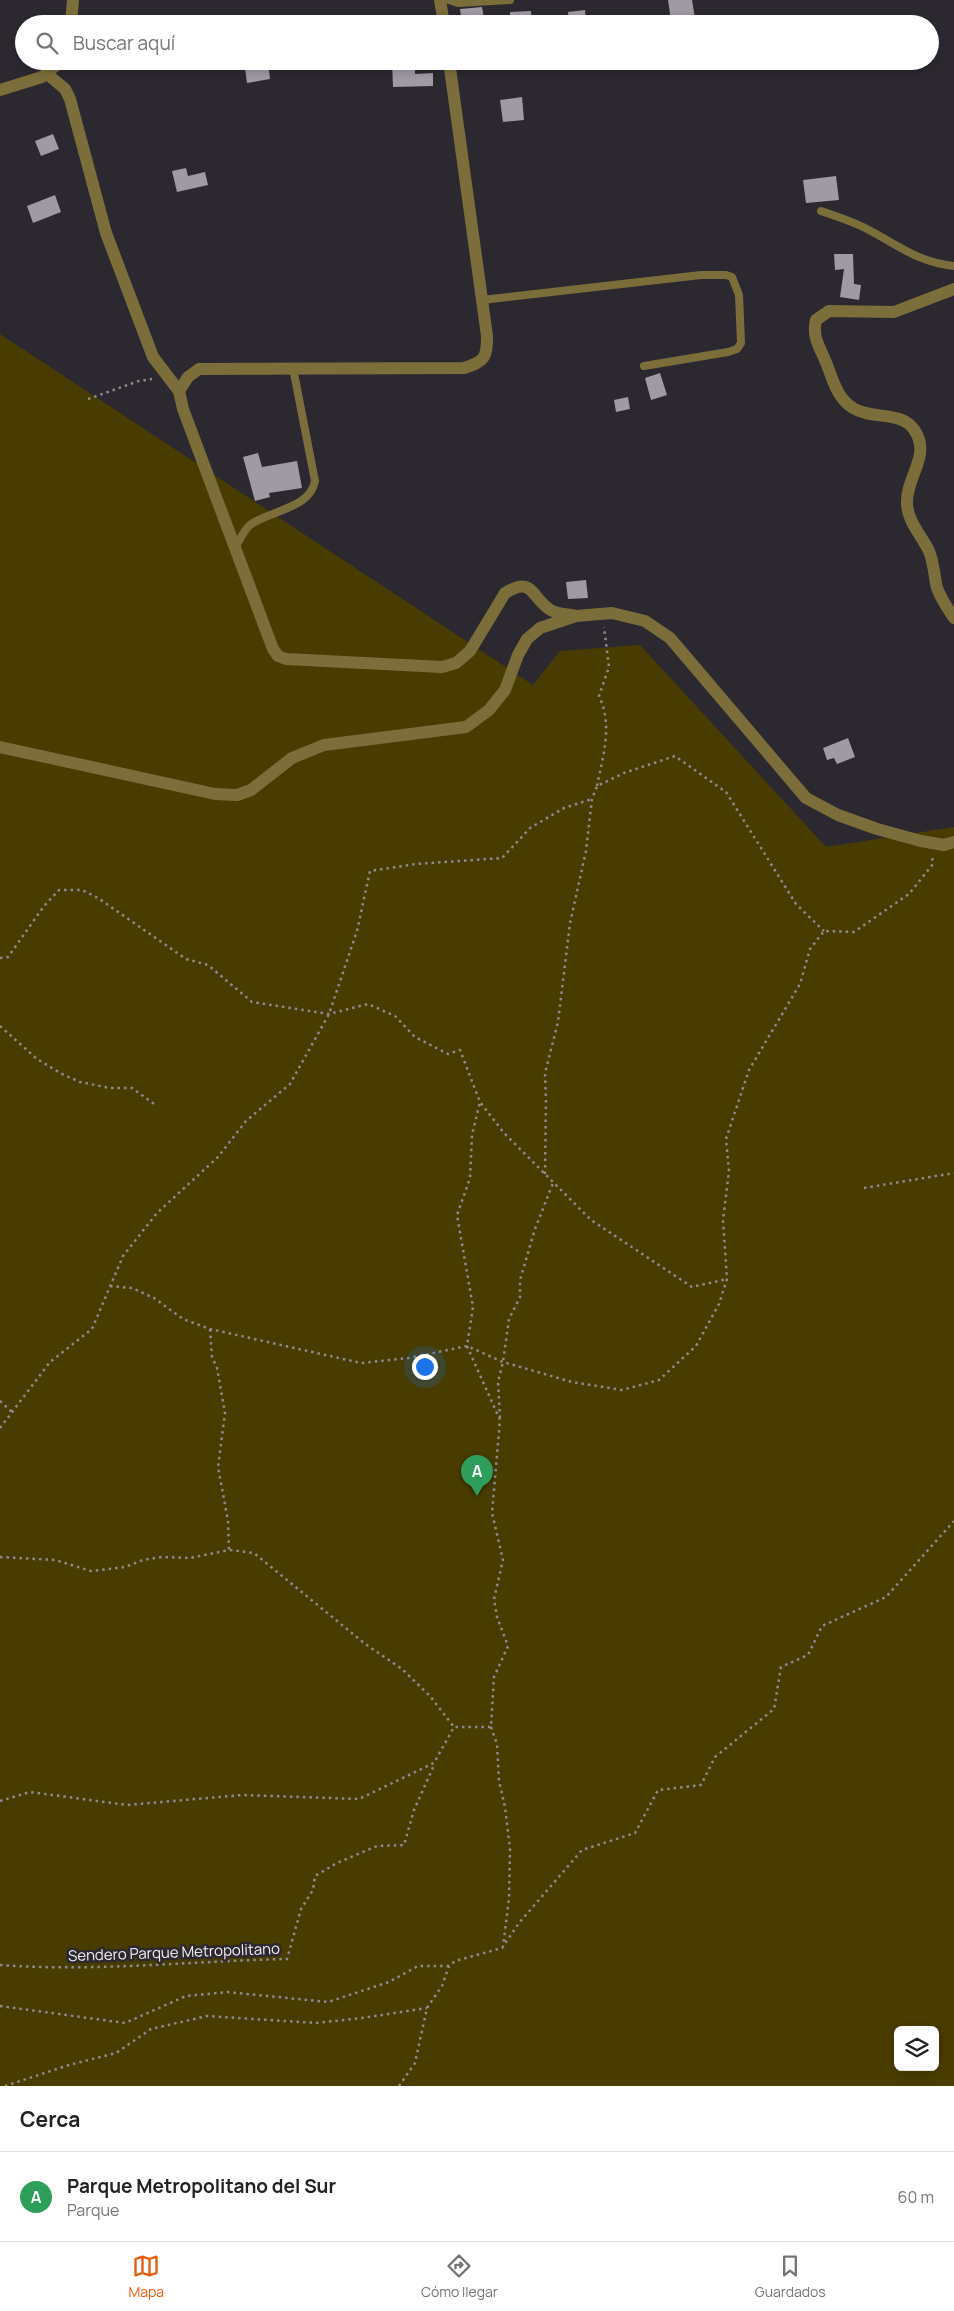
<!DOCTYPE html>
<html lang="es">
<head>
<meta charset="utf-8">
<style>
  body { margin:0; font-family:Manrope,sans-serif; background:#f6f6f6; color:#202124 }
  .controls { position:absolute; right:15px; bottom:15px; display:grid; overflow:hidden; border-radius:8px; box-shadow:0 2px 8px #0003 }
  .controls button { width:45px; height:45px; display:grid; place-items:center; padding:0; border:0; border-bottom:1px solid #e0e0e0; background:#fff; color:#202124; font:25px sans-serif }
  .you { position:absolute; left:424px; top:1366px; width:18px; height:18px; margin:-12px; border:4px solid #fff; border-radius:50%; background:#1a73e8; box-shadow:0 0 0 8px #1a73e833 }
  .badge { display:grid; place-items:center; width:32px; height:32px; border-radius:50%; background:#ea580c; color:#fff; font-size:16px; font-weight:700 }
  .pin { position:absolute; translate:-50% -41px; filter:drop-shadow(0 1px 2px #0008) }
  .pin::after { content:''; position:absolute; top:26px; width:18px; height:15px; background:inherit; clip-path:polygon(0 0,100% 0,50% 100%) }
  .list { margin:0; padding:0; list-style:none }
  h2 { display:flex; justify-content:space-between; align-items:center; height:65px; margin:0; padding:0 20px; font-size:21px }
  h2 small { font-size:16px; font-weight:400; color:#757577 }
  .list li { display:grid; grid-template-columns:32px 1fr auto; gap:15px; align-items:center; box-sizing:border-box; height:90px; padding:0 20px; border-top:1px solid #e0e0e0 }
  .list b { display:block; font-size:19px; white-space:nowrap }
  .list p { margin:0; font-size:16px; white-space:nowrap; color:#757577 }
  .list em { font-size:16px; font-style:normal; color:#757577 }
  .icon { flex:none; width:28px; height:28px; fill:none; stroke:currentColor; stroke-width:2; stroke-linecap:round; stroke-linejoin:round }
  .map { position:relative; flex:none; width:954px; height:2086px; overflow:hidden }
  .search { position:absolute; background:#fff; box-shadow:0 2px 8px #0003; left:15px; right:15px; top:15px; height:55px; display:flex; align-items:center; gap:12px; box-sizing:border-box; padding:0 18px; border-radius:28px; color:#757577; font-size:19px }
  .sheet { height:155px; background:#fff }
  nav { display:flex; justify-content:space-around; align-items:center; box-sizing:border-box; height:70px; border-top:1px solid #e0e0e0; background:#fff; font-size:14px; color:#757577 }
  nav a { display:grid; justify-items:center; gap:2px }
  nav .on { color:#ea580c }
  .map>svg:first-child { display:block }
  .green { fill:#493c00; fill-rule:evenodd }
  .building { fill:#9f9aa4 }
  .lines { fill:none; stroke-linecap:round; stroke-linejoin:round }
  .path { stroke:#8d8a90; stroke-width:2.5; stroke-dasharray:2.5 4; stroke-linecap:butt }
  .service { stroke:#7c6e3b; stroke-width:8 }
  .minor { stroke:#7c6e3b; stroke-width:12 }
  .labels { text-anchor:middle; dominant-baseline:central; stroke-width:5; stroke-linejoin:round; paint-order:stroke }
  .street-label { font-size:15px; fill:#f4f1f6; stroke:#2c2830 }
</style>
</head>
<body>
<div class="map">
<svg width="954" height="2086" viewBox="0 0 954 2086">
  <rect width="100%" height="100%" fill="#2c2830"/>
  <path class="green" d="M0,334L533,685L560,651L640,645L826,847L954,827V2086H0ZM898,2030H935V2067H898Z"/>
  <path class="building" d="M668,0H692L695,18L671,21Z
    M482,7L485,24H462L460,9Z
    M585,10L586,24H569L568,12Z
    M531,11L532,24H510V12Z
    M244,61H268L270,79L247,83Z
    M392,61H415V74L433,73V86L393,87Z
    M522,97L524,120L503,122L500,100Z
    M53,134L59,149L41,156L35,141Z
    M186,168L188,176L205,172L208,185L177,192L172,171Z
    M836,176L839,200L806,203L803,180Z
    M55,195L61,212L33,223L27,206Z
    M834,254H853L854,284L861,285L859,300L840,297L844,269L835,270Z
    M660,373L667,395L651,400L645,378Z
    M628,397L630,409L616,412L614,400Z
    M258,453L262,467L297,461L302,488L269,493L270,497L255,501L243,457Z
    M586,580L588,598L568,599L566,582Z
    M848,738L855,757L837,764L834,758L827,760L823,748Z"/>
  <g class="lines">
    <path class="path" d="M88,399L139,381L152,379
      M597,786C603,756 613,725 599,696L609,667L604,627
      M0,958L8,957L44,906L59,890H82L98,898L186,959L208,965L252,1002L329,1014L368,1004L395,1016L415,1037L448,1054L460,1050L480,1102L504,1133L591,1220L692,1287L727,1279
      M0,1026L37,1059L62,1074L80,1082L110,1088H132L157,1106
      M545,1174L546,1100L545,1073L558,1022L570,923L586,851L592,799L597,786L624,773L675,756L726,792L796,904L824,931
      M864,1188L954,1173
      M110,1286L132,1288L154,1298L183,1319L210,1329L361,1363L409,1358L467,1346L503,1362L572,1382L622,1390L659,1380L696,1346L719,1304L727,1279L723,1220L729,1171L726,1139L749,1070L800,984L810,949L824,931L854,932L909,894L933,864L932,856
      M0,1401L12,1412
      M500,1418L498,1382L503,1362L509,1319L520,1297V1280L535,1229L553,1183
      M0,1428L50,1362L92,1329L123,1256L157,1213L218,1157L246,1121L290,1084L329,1014L357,931L370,871L416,864L502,858L530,828L564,808L592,799
      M230,1550L254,1553L364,1643L402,1669L430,1696L454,1727
      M0,1557L55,1560L91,1571L125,1567L143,1560L162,1557L190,1558L229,1550L228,1521L218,1467L225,1413L217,1368L212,1357L210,1329
      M491,1727L497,1744L499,1781L505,1807L510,1849L509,1898L503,1947
      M0,1801L30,1792L127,1805L242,1795L359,1799L434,1763L454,1727H491L494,1677L508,1646L497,1617L494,1599L503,1560L492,1513L500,1420L467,1346L473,1307L457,1215L470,1178L472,1135L480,1102
      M0,1965C96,1972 191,1961 287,1959L301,1909L313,1890L315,1876L337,1863L377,1846L404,1845L414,1810L434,1765
      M0,2006L125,2023L186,1996L227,1992L328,2002L389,1982L418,1966H449
      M5,2086L69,2065L116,2053L151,2029L207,2016L316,2023L362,2018L427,2008
      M399,2086L415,2063L427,2008L442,1986L449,1966L455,1961L502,1948L519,1923L582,1850L635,1833L658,1790L701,1785L715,1757L774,1709L781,1667L808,1655L822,1626L886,1597L954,1521"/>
    <path class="service" d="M449,0L458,3L510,0
      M821,211C835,216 851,221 865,228C897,244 916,262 954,266
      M482,300L701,275H726L732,277L739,295L741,343L737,349L728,352L644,366
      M235,548C239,541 244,530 250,525C270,510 310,509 315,481L293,368"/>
    <path class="minor" d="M440,0L444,24
      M71,24L73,0
      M449,61L487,336C487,358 485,361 464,368L199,369L188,377L179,391L183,409L273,649L278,656L286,659L442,667L456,663L470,651L505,593C532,576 531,596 549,609C555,614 568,614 576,616
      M46,73L65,89L70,99L106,233L153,357L179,391
      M0,90L42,77L61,61
      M954,289L894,312L829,311L816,320C812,336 819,346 825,360C832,376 836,398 853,408C872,420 902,410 915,431C931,456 906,477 907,503C907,521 922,536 929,551C934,563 934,576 937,588C941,599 948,609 954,618
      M0,747L215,794L237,795L251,790L292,758L324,745L466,727L489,710L505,690L518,655L527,639L540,628L576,616L612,613L645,621L670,638L806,798L838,815L877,829L921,841L944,845L954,842"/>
  </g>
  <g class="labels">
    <g class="street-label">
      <text transform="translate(174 1952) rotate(-2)">Sendero Parque Metropolitano</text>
    </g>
  </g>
</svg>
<div class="controls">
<button><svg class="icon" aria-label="layers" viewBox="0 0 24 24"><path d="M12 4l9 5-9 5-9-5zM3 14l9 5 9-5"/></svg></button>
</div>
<div class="you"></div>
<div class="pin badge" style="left:477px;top:1496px;background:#2e9e5b">A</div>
<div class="search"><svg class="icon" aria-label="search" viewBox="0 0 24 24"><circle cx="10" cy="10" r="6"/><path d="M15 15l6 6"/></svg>Buscar aquí</div>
</div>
<section class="sheet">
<h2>Cerca<small></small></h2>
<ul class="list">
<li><span class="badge" style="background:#2e9e5b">A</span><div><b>Parque Metropolitano del Sur</b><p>Parque</p></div><em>60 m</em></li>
</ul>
</section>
<nav>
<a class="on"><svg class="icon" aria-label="map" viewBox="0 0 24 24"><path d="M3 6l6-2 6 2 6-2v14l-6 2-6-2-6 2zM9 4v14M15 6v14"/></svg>Mapa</a>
<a><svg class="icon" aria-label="directions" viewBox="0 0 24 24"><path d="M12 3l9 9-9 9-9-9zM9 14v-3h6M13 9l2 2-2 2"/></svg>Cómo llegar</a>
<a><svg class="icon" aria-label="saved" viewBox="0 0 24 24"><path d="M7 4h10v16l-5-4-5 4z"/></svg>Guardados</a>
</nav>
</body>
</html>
